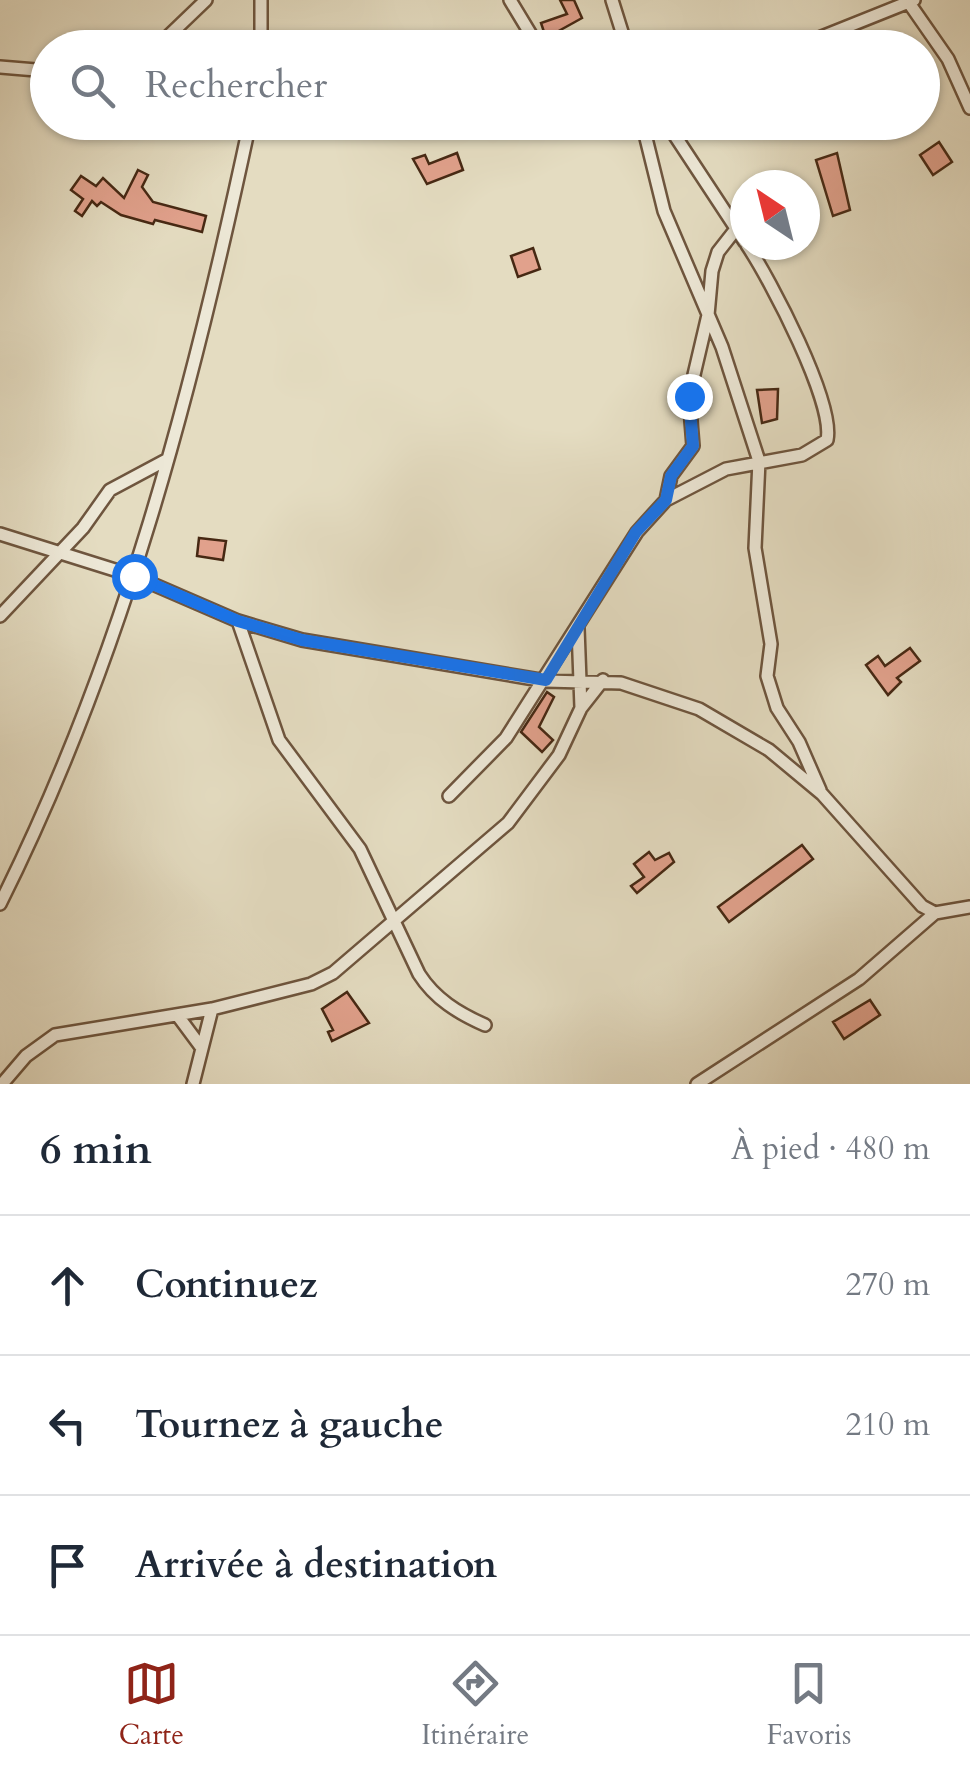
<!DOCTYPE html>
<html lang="fr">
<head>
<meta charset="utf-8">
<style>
  body { margin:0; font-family:Cardo,serif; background:#f2f2f3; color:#1f2937 }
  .compass { position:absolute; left:730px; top:170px; width:90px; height:90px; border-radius:50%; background:#fff; box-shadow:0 2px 8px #0004; rotate:325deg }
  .stop { position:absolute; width:30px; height:30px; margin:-22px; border:8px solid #1a73e8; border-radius:50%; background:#fff }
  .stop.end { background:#1a73e8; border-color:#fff; box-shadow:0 2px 10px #0008 }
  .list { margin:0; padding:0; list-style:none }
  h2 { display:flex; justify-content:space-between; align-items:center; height:130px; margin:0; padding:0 40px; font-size:42px }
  h2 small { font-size:32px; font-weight:400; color:#747a83 }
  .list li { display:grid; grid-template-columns:65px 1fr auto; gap:30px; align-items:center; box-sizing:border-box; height:140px; padding:0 40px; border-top:2px solid #e0e1e3 }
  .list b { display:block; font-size:38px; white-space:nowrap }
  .list em { font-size:32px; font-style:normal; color:#747a83 }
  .icon { flex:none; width:55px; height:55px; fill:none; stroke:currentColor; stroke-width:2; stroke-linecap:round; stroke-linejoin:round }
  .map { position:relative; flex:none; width:970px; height:1084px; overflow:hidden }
  .search { position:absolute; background:#fff; box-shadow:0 2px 8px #0004; left:30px; right:30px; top:30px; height:110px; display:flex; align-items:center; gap:25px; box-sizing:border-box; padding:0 35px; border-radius:55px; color:#747a83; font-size:38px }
  .sheet { height:550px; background:#fff }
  nav { display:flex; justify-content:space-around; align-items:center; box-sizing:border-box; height:140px; border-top:2px solid #e0e1e3; background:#fff; font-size:28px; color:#747a83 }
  nav a { display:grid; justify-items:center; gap:5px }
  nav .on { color:#8f2418 }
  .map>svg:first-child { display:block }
  .building { fill:#e1a18c; stroke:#462813; stroke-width:2.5 }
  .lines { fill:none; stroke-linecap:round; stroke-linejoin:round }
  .minor-casing { stroke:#6e553e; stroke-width:16 }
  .minor { stroke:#ede8d7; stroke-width:11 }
  .route { stroke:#1a73e8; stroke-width:12 }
</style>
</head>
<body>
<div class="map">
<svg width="970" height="1084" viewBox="0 0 970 1084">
  <rect width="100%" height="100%" fill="#e4dcc1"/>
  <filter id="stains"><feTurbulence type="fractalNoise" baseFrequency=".002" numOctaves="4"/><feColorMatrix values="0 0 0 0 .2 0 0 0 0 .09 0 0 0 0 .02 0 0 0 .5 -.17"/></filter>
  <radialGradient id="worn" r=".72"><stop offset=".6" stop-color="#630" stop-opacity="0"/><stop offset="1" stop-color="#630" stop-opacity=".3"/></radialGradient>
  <path class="building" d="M560,0H574L582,18L546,38L541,23L567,14Z
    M939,142L952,162L933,175L920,155Z
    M457,153L463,170L427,184L413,159L425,155L429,164Z
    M837,153L850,210L833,216L816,160Z
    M138,170L148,175L142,187L153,202L206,216L202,232L155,220L153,224L121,215L101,202L97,206L92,201L82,216L75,211L83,199L71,190L81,176L96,186L103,178L124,198Z
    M533,248L540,269L518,277L511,256Z
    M778,389L777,419L762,423L757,390Z
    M199,538L226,541L223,560L197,556Z
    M910,648L920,661L897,678L901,682L888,695L866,665L878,656L885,666Z
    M547,692L554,697L539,727L553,740L542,752L521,732Z
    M802,845L813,859L729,922L718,907Z
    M649,852L655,860L669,853L674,862L637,893L631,886L644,877L634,864Z
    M347,992L369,1023L332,1041L328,1032L333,1030L322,1009Z
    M870,1000L880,1015L844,1039L833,1022Z"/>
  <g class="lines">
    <g class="minor-casing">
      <path id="minor" d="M510,0L539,48
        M612,0L627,48
        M907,0L948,59L970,108
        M156,48L206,0
        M261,48V0
        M794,48L914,0
        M0,67L48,71
        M642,122L664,211L722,347L759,461L755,548L771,644L767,676L777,708L799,742L820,790
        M666,122L745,242
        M666,500L671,476L693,446L689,396L708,315L712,271L718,252L736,229
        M0,534L134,576L238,621L302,640L546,681L621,683L699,709L769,750L822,794L922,906L935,913L970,907
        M0,616L83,528L110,490L168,459
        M238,621L279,740L360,849L419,974C435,999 458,1013 485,1025
        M578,628L581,708
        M449,796L506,738L637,532L666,500L726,469L802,455L827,440C835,403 770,279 747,245
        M0,904C123,658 193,390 250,122
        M178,1016L201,1047
        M2,1084L26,1056L55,1035L212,1009L311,984L333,973L508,823L559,755L581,708L603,680
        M193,1084L212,1009
        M697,1084L859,979L935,913"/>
    </g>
    <use href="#minor" class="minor"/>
  </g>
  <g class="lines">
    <path class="route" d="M134,576L238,621L302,640L546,680L636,532L666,500L671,476L693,446L689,396"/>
  </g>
  <rect width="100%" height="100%" filter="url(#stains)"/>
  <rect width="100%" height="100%" fill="url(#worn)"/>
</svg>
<svg class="compass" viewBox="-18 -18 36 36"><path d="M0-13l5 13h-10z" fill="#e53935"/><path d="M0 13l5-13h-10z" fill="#747a83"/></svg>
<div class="stop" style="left:134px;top:576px"></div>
<div class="stop end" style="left:689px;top:396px"></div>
<div class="search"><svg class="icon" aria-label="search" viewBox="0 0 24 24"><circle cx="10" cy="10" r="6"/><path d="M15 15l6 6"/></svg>Rechercher</div>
</div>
<section class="sheet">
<h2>6 min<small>À pied · 480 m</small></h2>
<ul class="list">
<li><svg class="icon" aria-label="ahead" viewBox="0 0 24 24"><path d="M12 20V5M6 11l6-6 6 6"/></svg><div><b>Continuez</b></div><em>270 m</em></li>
<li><svg class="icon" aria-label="left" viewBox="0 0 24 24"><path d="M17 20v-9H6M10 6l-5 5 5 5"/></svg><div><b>Tournez à gauche</b></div><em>210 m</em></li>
<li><svg class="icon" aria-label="arrive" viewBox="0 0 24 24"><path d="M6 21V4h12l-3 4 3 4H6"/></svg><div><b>Arrivée à destination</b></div></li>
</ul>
</section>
<nav>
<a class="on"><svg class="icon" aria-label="map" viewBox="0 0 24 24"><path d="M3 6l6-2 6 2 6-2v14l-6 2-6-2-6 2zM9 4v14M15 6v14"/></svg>Carte</a>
<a><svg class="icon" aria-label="directions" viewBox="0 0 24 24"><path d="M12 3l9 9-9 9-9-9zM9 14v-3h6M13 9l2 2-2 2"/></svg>Itinéraire</a>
<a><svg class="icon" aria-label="saved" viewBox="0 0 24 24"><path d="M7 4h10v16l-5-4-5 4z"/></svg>Favoris</a>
</nav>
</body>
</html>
